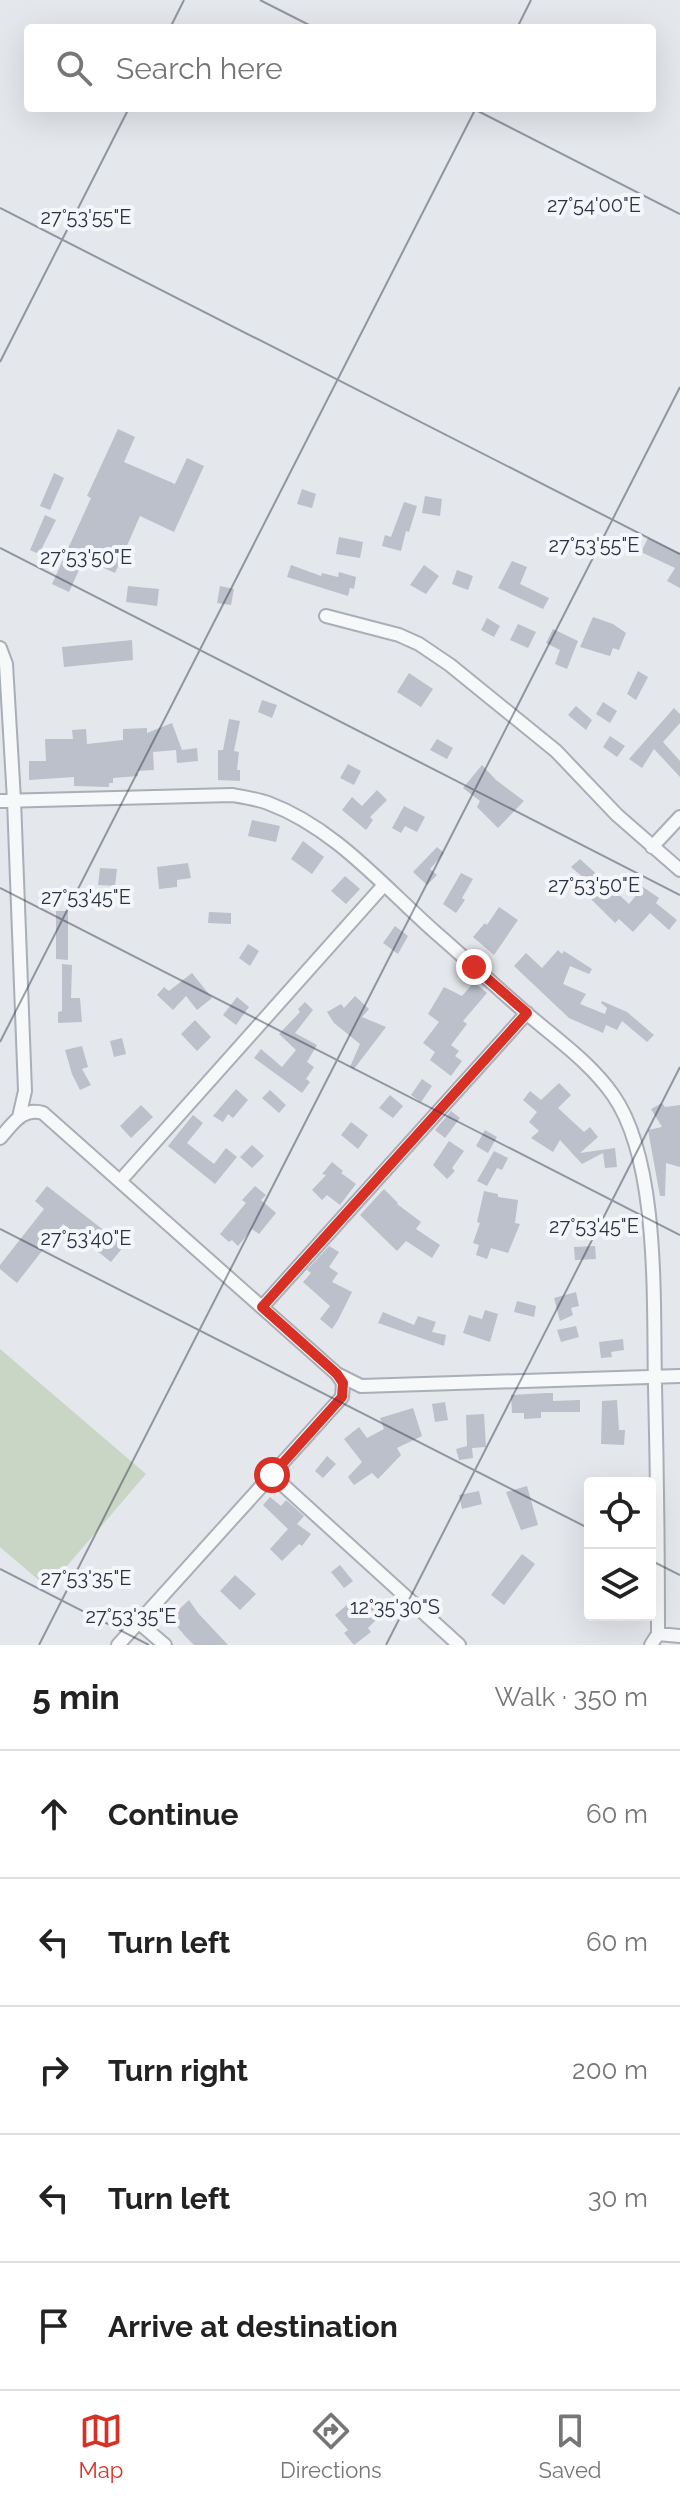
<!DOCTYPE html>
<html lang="en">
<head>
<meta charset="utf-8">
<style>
  body { margin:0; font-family:Raleway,sans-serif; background:#f6f6f6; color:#222 }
  .controls { position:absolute; right:24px; bottom:24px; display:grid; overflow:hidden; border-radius:8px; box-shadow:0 8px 32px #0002 }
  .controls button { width:72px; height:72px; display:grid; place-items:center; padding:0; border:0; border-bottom:2px solid #e0e0e0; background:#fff; color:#222; font:40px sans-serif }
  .stop { position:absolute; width:24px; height:24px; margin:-18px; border:6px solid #d93025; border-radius:50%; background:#fff }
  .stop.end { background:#d93025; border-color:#fff; box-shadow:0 2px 8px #0008 }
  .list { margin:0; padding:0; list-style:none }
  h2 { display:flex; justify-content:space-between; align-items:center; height:104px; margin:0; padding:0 32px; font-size:34px }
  h2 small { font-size:26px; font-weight:400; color:#767676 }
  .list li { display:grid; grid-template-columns:52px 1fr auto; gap:24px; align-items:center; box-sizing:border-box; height:128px; padding:0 32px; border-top:2px solid #e0e0e0 }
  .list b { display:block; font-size:30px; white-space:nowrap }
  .list em { font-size:26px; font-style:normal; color:#767676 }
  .icon { flex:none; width:44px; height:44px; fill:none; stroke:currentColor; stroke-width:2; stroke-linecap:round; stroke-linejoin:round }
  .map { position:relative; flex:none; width:680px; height:1645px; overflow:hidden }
  .search { position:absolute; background:#fff; box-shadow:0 8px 32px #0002; left:24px; right:24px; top:24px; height:88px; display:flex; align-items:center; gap:20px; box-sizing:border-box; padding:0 28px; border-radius:8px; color:#767676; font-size:30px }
  .sheet { height:744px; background:#fff }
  nav { display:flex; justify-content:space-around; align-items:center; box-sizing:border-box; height:112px; border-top:2px solid #e0e0e0; background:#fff; font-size:22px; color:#767676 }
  nav a { display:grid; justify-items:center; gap:4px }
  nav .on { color:#d93025 }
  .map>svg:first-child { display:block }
  .green { fill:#c9d6c5 }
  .building { fill:#bbc0ca }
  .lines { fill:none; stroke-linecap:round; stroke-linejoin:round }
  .minor-casing { stroke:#a9aeb7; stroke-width:16 }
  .minor { stroke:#f7f8fa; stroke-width:12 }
  .route { stroke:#d93025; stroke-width:10 }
  .ticks { fill:none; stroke:#2b3445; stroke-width:2; stroke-opacity:0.45 }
  .ticks-label { font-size:20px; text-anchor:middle; fill:#2b3445; stroke:#f4f6f9; stroke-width:8; stroke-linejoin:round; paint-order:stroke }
</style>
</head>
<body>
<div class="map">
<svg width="680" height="1645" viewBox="0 0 680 1645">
  <rect width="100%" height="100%" fill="#e4e7ec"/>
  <path class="green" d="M0,1349L146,1474L48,1588L0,1547Z"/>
  <path class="building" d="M118,429L135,437L124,462L175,484L187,458L204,466L174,532L140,516L115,573L84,559L69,592L52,584L91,498L87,496Z
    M54,473L64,478L50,510L40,506Z
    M302,489L316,494L312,508L297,504Z
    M425,496L442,499L440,516L422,513Z
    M404,502L417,506L409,532L406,531L401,551L382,546L385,535L391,537Z
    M45,515L56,520L39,554L30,550Z
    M339,537L363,542L360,558L336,554Z
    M648,538L680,553V588L667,581L675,568L641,552Z
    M512,561L527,567L520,584L549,598L543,609L498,588Z
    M291,565L321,576L322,573L338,577L339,572L356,577L354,589L350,588L348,596L287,577Z
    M424,565L439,576L426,594L410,585Z
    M457,570L473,576L468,590L452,584Z
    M128,586L159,589L157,606L126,602Z
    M220,586L234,589L231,605L217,603Z
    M593,617L613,624L626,633L619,650L613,648L610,656L580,647Z
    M487,618L500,626L494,637L481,630Z
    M518,624L536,632L528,648L510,640Z
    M553,629L578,641L567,669L555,664L560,650L546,643Z
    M132,640L133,660L64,667L62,647Z
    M638,671L648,677L636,700L627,694Z
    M409,673L433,689L421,707L397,692Z
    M262,700L277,705L272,718L258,712Z
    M603,702L617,711L610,723L596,714Z
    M576,706L592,720L586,730L568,715Z
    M674,708L680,714V723L663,742L680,761V777L654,749L642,768L629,759Z
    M229,719L240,721L234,751L239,752L237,770H240V781L218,780V750H223Z
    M172,723L182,750L197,748L198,761L177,763L176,750L153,752L154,770L137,771L138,776L113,778V783H109V787L74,786V777L29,780V761H46L45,739H73L72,730L86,729L87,744L123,740V729L147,728V733Z
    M610,736L625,746L617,757L603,747Z
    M437,739L453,748L447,759L430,750Z
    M348,764L361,771L354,785L340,778Z
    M482,765L496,780L524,801L498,828L477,807L480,801L463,788Z
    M377,790L387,800L370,817L373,820L366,830L342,810L352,797L362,806Z
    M404,806L425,817L417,832L405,826L401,833L392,828Z
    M252,820L280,826L276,842L248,836Z
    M303,841L324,857L312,874L291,859Z
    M437,847L444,853L430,869L437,875L427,885L413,872Z
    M580,859L629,904L643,887L659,898L656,903L677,920L669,930L650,913L633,932L619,919L615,923L579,887L586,880L571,867Z
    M188,863L191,878L177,880V887L159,889L157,867Z
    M100,868L117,869L115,886L98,885Z
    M461,873L473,879L462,898L465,900L456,913L443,904Z
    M345,876L360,889L346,904L331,891Z
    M499,907L518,920L494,955L473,937L485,923L487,925Z
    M56,911H68V960L56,959Z
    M209,912L231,913V924L208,923Z
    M395,926L408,936L398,954L383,943Z
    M248,944L259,951L250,966L239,958Z
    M558,950L562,954L564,951L592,969L589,974L570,966L563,984L586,994L580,1004L605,1014L607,1008L601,1003L602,1001L627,1012L654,1035L647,1042L622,1021L617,1030L606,1025L603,1033L569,1018L514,966L526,953L542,968Z
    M62,964L72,965L71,998H80L82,1022L58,1023V1012L62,1011Z
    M192,973L212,998L197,1010L186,996L173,1010L157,995L164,987L169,991Z
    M474,982L487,993L463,1021L467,1024L451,1045L459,1051L455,1056L462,1061L451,1076L430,1060L435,1052L423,1043L439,1022L428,1014L444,987L462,996Z
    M355,996L369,1009L362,1017L386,1027L354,1069L350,1067L360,1044L334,1023L327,1012L341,1004L344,1008Z
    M237,997L249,1007L236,1025L223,1015Z
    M305,1002L313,1010L295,1033L317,1045L307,1062L314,1067L306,1079L310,1082L302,1093L254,1058L261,1049L282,1067L296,1050L279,1034L300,1012L298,1009Z
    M195,1020L211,1037L197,1051L181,1034Z
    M122,1038L126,1054L114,1057L110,1041Z
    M82,1046L88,1067L82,1069L91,1085L80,1090L72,1074L65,1050Z
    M422,1079L432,1086L421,1102L411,1095Z
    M559,1083L571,1095L558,1108L584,1132L590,1127L598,1137L580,1153L615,1148L617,1167L605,1168L603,1153L582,1164L560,1140L553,1152L531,1138L539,1131L529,1122L537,1112L523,1100L530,1091L541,1100Z
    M236,1089L248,1100L233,1118L228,1114L223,1122L213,1116Z
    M270,1090L286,1105L279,1113L262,1098Z
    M390,1095L403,1106L393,1118L379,1108Z
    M662,1103L665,1107L680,1105V1167L666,1163L665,1196H660L648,1130L662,1127L651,1109Z
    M141,1105L153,1117L131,1138L120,1126Z
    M451,1111L460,1118L445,1138L435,1130Z
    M193,1115L203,1123L187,1143L214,1164L226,1148L237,1157L215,1184L168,1146Z
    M351,1122L368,1135L358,1149L341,1135Z
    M485,1130L497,1137L488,1153L476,1146Z
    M449,1141L464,1151L452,1168L455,1171L447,1179L433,1165Z
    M252,1145L264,1156L252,1168L240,1157Z
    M494,1151L508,1158L502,1170L497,1168L487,1186L477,1181Z
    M332,1162L343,1171L341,1173L356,1184L340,1205L327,1195L322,1200L312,1190L326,1175L322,1174Z
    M47,1186L124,1246L111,1262L63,1224L17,1283L0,1269V1265L44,1209L35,1201Z
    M255,1186L266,1195L261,1200L276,1213L259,1234L252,1229L238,1246L232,1240L229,1242L220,1234L246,1203L242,1200Z
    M384,1189L398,1203L397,1204L421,1222L416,1229L440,1245L432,1258L406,1241L397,1251L360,1215Z
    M484,1191L498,1194V1197L518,1200L515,1223L520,1224L508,1253L491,1248L487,1259L476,1255L479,1245L473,1243L480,1223L477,1222Z
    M329,1246L339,1252L329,1267L338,1273L332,1282L352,1292L338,1320L332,1329L320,1319L330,1306L303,1282L311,1273L307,1270Z
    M595,1246L596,1259L575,1260L574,1247Z
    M576,1292L579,1306L571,1308L573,1315L560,1321L554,1298Z
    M517,1301L536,1306L534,1317L514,1312Z
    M485,1310L498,1314L490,1342L463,1333L469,1315L482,1319Z
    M383,1312L414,1325L418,1316L436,1322L432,1332L446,1335L444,1346L378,1323Z
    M576,1326L579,1337L561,1342L557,1330Z
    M623,1339L624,1350L611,1352L612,1357L601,1358L599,1342Z
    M547,1393H553V1401L580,1400V1412H541V1418L524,1419V1413H512L511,1395Z
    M617,1400L619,1430H625L624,1445L601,1444L602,1401Z
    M445,1402L448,1420L435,1422L432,1404Z
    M413,1408L422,1436L397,1448L401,1455L378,1479L372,1473L354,1485L348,1477L362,1462L344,1439L359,1427L367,1438L384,1429L380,1418Z
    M484,1414L486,1447L472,1448L473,1458L459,1460L456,1449L467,1446L466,1415Z
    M327,1456L336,1464L323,1478L315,1471Z
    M527,1486L538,1525L521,1530L506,1492Z
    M479,1491L482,1504L462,1509L459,1495Z
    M270,1497L281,1506L286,1500L304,1516L297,1524L311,1534L302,1546L299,1544L282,1561L270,1549L288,1529L263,1505Z
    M522,1554L535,1564L504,1605L491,1595Z
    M340,1565L353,1581L344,1588L331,1572Z
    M235,1575L256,1594L240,1610L220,1591Z
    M189,1600L198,1613L228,1645H194L185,1636L170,1618Z
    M374,1603L383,1613L368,1628L371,1632L354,1645L344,1633L348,1630L335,1615L348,1604L359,1618Z"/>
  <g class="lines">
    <g class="minor-casing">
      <path id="minor" d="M326,616L399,635L419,644L450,665L556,751L617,815L680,870
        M0,648L6,664L14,800L25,1091L19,1117
        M0,801L232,795C244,797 257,799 268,803C335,828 382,885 435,932C465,958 495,986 525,1012C555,1038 590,1062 613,1095C660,1162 653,1304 655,1385C657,1468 658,1551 658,1634L651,1645
        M652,847L680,817
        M0,1138C13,1124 22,1107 43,1113L337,1374L361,1386L680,1376
        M120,1181L383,886
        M262,1307L527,1013
        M272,1475L459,1645
        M138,1622L165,1645
        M658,1634L680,1636
        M118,1645L342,1397L343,1383L337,1374"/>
    </g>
    <use href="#minor" class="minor"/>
  </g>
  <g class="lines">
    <path class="route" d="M272,1475L342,1397L343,1383L337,1374L262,1307L527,1013L474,967"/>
  </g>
  <path class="ticks" d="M260,0L315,28M170,28L184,0M517,28L531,0M472,108L680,214M0,208L680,554M0,362L129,108M0,548L680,895M0,888L680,1235M0,1042L476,108M0,1229L590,1529M650,1560L680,1575M0,1569L149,1645M39,1645L680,387M386,1645L680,1067"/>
  <g class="ticks-label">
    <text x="594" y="212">27°54'00"E</text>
    <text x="86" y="224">27°53'55"E</text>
    <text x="594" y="552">27°53'55"E</text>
    <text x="86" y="564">27°53'50"E</text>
    <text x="594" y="892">27°53'50"E</text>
    <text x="86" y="904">27°53'45"E</text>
    <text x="594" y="1233">27°53'45"E</text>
    <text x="86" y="1245">27°53'40"E</text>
    <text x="86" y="1585">27°53'35"E</text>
    <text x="395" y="1614">12°35'30"S</text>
    <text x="131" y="1623">27°53'35"E</text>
  </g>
</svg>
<div class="controls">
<button><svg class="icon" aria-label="locate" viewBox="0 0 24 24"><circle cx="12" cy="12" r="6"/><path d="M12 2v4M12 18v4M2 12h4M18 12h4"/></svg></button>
<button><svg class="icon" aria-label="layers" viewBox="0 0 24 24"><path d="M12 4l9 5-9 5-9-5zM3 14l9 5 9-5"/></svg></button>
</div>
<div class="stop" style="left:272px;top:1475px"></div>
<div class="stop end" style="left:474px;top:967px"></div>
<div class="search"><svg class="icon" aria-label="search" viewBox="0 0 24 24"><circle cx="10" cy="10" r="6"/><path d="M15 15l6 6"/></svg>Search here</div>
</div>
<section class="sheet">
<h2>5 min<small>Walk · 350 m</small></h2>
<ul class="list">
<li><svg class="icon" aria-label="ahead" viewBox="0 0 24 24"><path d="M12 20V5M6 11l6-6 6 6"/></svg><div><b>Continue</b></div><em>60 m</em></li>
<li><svg class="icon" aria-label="left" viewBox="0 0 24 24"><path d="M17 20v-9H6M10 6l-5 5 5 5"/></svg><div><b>Turn left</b></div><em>60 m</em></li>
<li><svg class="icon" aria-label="right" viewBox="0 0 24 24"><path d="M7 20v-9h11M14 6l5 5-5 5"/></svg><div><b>Turn right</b></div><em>200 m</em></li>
<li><svg class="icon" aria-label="left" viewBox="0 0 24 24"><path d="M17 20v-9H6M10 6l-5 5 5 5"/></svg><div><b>Turn left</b></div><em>30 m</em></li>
<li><svg class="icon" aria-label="arrive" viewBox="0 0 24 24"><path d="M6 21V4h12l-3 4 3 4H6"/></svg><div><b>Arrive at destination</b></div></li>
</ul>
</section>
<nav>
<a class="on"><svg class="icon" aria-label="map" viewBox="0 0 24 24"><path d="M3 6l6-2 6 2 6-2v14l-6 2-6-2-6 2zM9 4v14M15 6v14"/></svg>Map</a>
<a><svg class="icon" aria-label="directions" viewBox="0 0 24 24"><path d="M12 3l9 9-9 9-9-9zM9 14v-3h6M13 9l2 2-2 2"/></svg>Directions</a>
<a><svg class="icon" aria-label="saved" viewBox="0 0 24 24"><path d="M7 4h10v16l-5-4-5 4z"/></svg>Saved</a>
</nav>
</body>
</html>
